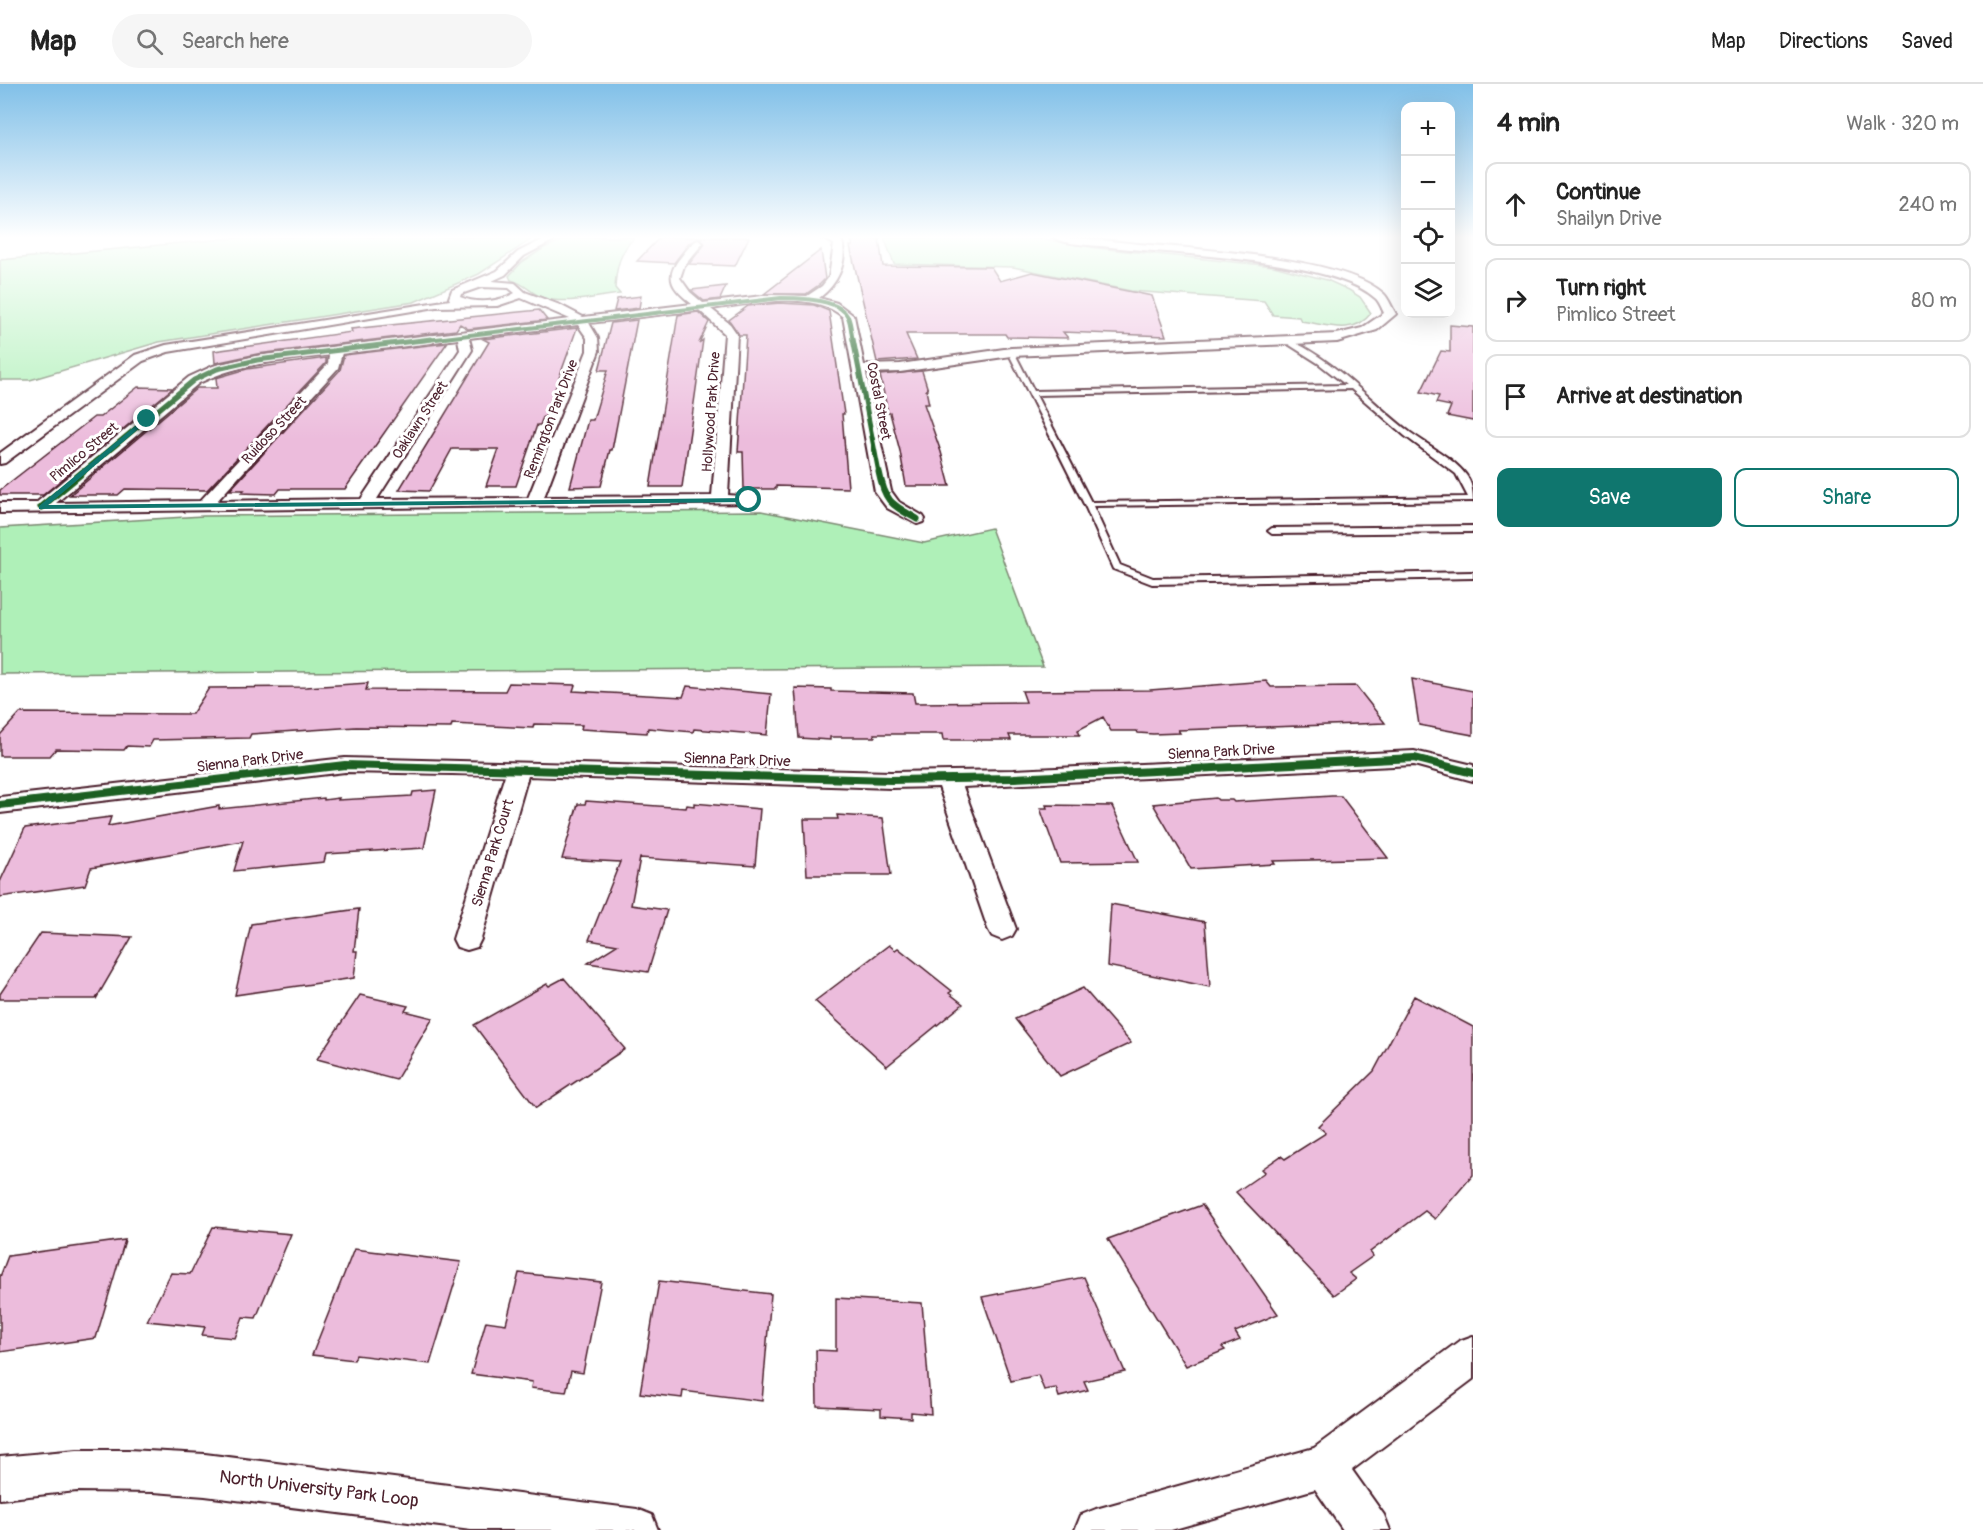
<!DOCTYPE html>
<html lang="en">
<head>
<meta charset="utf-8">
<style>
  body { margin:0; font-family:Pangolin,sans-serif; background:#f6f6f6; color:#222 }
  .controls { position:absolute; right:18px; top:18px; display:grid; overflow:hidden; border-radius:12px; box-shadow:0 6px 24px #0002 }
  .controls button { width:54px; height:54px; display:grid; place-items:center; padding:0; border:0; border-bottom:2px solid #e0e0e0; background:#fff; color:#222; font:30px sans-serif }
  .stop { position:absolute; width:18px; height:18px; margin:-14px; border:4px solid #0f766e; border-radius:50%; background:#fff }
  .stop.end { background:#0f766e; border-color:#fff; box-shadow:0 2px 6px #0008 }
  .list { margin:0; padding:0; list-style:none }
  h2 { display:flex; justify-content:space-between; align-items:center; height:78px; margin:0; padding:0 24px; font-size:26px }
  h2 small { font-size:20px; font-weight:400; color:#767676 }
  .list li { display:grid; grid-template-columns:39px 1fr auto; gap:18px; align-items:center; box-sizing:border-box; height:84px; margin:0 12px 12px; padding:0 12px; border:2px solid #e0e0e0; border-radius:12px }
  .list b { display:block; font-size:22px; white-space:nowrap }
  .list p { margin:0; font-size:20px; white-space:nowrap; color:#767676 }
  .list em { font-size:20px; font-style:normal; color:#767676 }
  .actions { display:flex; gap:12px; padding:18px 24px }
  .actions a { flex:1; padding:14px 0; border:2px solid #0f766e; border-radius:12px; text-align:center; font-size:21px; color:#0f766e }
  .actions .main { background:#0f766e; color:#fff }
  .icon { flex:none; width:33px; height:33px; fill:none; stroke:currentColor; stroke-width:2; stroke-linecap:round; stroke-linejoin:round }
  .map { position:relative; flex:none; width:1473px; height:1446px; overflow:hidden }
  header { display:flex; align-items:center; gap:36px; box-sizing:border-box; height:84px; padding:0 30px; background:#fff; border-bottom:2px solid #e0e0e0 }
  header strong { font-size:28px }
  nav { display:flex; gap:33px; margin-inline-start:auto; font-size:21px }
  .search { width:420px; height:54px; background:#f6f6f6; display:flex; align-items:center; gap:15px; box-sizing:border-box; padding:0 21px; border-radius:33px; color:#767676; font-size:22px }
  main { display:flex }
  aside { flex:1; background:#fff }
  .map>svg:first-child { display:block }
  .green { fill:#aff0b8; stroke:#7c8872; stroke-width:1.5 }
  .building { fill:#ecbcdc; stroke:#4a1f2b; stroke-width:1.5 }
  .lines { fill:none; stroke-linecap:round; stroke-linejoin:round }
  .lane-casing { stroke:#4a1f2b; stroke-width:4 }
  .street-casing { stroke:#4a1f2b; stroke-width:4 }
  .lane { fill:#fff; fill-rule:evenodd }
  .street { fill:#fff; fill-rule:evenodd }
  .cycleway-far3-casing { stroke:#fff; stroke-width:5 }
  .cycleway-far2-casing { stroke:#fff; stroke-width:8 }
  .cycleway-far1-casing { stroke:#fff; stroke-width:10 }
  .cycleway-casing { stroke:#fff; stroke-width:12 }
  .cycleway-far3 { stroke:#1b5e20; stroke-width:4 }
  .cycleway-far2 { stroke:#1b5e20; stroke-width:5 }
  .cycleway-far1 { stroke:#1b5e20; stroke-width:7 }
  .cycleway { stroke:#1b5e20; stroke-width:8 }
  .route { fill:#0f766e }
  .labels { text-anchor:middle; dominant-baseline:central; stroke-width:6; stroke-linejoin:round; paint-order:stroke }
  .far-street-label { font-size:14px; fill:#4a1f2b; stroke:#fff }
  .street-label { font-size:15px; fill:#4a1f2b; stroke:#fff }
  .near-street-label { font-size:18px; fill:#4a1f2b; stroke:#fff }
</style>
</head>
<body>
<header>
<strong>Map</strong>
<div class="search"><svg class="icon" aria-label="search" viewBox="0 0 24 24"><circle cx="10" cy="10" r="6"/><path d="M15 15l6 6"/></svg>Search here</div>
<nav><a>Map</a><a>Directions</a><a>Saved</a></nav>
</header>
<main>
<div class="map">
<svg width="1473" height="1446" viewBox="0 0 1473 1446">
  <rect width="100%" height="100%" fill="#fff"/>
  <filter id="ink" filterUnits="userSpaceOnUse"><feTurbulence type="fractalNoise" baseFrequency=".0167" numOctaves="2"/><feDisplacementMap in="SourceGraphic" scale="12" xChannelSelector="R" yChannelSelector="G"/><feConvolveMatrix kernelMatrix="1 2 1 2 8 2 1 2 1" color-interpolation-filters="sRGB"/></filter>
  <g filter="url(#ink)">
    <path class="green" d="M246,153H535L479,190L414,218L159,258L30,296H0V176Z
      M570,153H635C620,167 616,184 615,204L620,210C598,212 565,221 544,214C531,210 525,199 511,196L509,192L522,178L544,164Z
      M884,153H1030L1096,164L1273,182L1327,196L1349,206L1360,213L1371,229C1354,253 1325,240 1301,237L1299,233L1273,231L1264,217L1131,207L1013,183L894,180Z
      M761,427L924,459L991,444L1043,583L0,590V444L203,432Z"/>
    <path class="building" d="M660,153H749L735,182L689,180L705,160L699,154L689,159L674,179L637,177Z
      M850,153L879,155L883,182L991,183L1000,197L1032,188L1152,212L1166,252L1063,248L1068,254L1007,253L1005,250H906L917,275L877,278L850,162H853Z
      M821,166L825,195L820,200L806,210H764Z
      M726,202L720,215L704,217L691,206Z
      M641,212L639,224L614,227L617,215Z
      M780,219L814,221L829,227L844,330H842L848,404L776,402V405H744L743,368H738L746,251H739L729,236L748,222Z
      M539,226L547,236L468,245L460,240L456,246L257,270L215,279L214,267L352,248L351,245Z
      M698,228L709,238L699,259L703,256L682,403H650L678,231Z
      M637,236L612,366H610L601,402L570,403L588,336H593L608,286H599L611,239Z
      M1450,241L1473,243V337L1447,332L1451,322L1436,319L1439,312L1421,308L1441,267L1450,268Z
      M577,244L545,333H543L540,341H537L516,402H486L499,365H452L429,407L399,406L489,258L483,255Z
      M447,259L345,405H280L276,410L241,409L244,406H230L340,286L344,271Z
      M326,274V279L207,406L125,405L118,411H70L197,304H217L216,294L247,285Z
      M922,287L928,306H926L929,320H924L941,368L950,402H906L900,367L890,329H888L880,291Z
      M138,303L173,304L43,411H0V406L94,333H100Z
      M1412,595L1473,607V651L1419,641Z
      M1266,597L1271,603L1356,602L1385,639L1178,646L1180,649L1153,650L1138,649L1137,647H1111L1103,633L1078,646L1080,651H1009L1011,656H943L942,650H874L875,653H830V656L799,654L795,604L831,605V607L913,609L915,619L1026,618L1022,607L1150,606Z
      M368,599L366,606L505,607L509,599L575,601L573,607L683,613L687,602L771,610L767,651L694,645L693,648L648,644L647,649L581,645L582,641L534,640L533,644L452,640L451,644L356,643L251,650L249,654L153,656L149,663L127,662L124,666L56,665L50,672H0V651L20,629L192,630L209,604L306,603Z
      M436,706L424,764L326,770L324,778L234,787L243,757L91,784L85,801L0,813V798L25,744L111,733L108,742L219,722V725L324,714V716L339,714L338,716L412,712L413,708Z
      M1332,712H1341L1388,774L1273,777L1275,780L1191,785L1153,720L1216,714L1218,716H1232L1234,718Z
      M586,717L686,724L687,721L694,722V719L760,725L755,782L640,774L631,821L667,826L648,888L588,879L617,861L589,856L620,778L562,775L578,720H585Z
      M1046,721L1112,722L1138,778L1060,779L1040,724H1047Z
      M837,731L883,734L891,791H807L804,735H838Z
      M1111,820L1205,838L1210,903L1107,882Z
      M359,825L354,867H357L354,894L235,911L251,840Z
      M41,849L132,853L96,915H0V910Z
      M889,861L895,866L898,864L952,907L949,909L963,920L887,982L815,917Z
      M564,894L625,965L536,1024L474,941L547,900L549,902Z
      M1083,904L1131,959L1060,992L1015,935Z
      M360,911L408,922L405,927L433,934L396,996L317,975Z
      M1414,912L1473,943V1091L1435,1135L1425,1127L1370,1168L1373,1172L1349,1189L1356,1195L1334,1211L1236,1108L1265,1088L1262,1085L1281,1072L1285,1075L1326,1049L1318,1042L1374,987Z
      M1202,1121L1278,1230L1235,1248L1240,1256L1222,1263L1225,1266L1186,1282L1108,1155Z
      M213,1143L291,1150L256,1234L243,1233L235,1254L202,1251L205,1243L147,1237L171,1189L190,1190Z
      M125,1156L96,1254L0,1268V1193L8,1172Z
      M354,1165L461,1178L430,1280L356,1271L354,1276L312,1271Z
      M519,1189L601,1198L583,1289L571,1287L566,1308L531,1304L532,1298L471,1290L486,1237L506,1240Z
      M1084,1193L1125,1288L1084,1297L1088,1306L1059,1313L1056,1304L1044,1306L1038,1291L1011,1297L982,1213Z
      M659,1197L771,1210L762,1317L683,1307L682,1314L640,1309Z
      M836,1214L922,1219L931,1330L911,1328V1334L881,1332V1325L817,1322L816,1266L836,1267Z"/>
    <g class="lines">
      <g class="lane-casing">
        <path id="lane" d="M1287,255C1335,275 1371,319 1411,349C1429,362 1453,374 1466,391C1472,399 1473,408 1473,417L1093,422L1120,481L1153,494L1473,488V494L1152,500L1113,485L1086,424L1008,268L1011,266L1014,268L1034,307L1346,301L1318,279L1285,258ZM1351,305L1405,352L1456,390L1468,413L1091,418L1036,311Z
          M1473,442V448L1272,450L1268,447L1272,444Z"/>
      </g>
      <g class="street-casing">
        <path id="street" d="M548,153H560L524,172L505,191L492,197L515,199L525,208L560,221L583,233L692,220C673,205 663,194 681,173C686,167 691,159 698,156L703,159L684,182L680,194L690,208L703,219L772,211L807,212L822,202L829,193L834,160L820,153H833L842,157C848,179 837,201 819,214L837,219L854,232L864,281L900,280L1011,264L1337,250L1362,244L1384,229C1382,225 1379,217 1375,214C1332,175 1172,170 1111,163C1096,161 1065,161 1053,153C1082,153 1110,157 1139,160C1194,165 1346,173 1384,210C1389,215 1392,224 1396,230L1377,246L1337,258L1011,272L900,288L866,289L891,407L899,418L923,432L925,435L923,438L917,440L887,424L875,408L843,233C812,205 749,220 711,225L730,240L737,250L728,411L755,413L757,416L755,419L0,429V419H36L189,293L213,282L257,272L570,235L521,214L497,222L436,223L168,268L143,277L5,379L0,380V369L135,271L166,261L450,216L449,214L452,206L497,187L518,168ZM481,203L509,204L515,209C499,218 477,220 460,213L461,210ZM699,226L725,250L712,412L544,413L599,267L598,254L589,239ZM578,241L587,254V267L528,414L377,415L472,266L469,254ZM458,255L460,266L361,415L217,417L338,284L342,269ZM329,271L328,280L200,417L56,419L199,299C240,279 284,276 329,271Z
          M1414,667L1473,681V697L1414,681L963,703L1016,845L1012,852L1002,856L992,852L988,845L939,703L891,704L528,692L481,855L477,863L467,866L457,863L453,855L505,691L345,688L0,729V713L345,674L891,688L1014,686Z
          M1473,1252V1295L1352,1386L1384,1431L1390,1446H1343L1315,1405L1171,1446H1075L1081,1431L1096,1425L1314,1364L1459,1257Z
          M77,1366H128L205,1370L637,1425L652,1431L658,1446H471L205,1412L154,1408L77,1407L0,1415V1373Z"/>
      </g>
      <use href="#lane" class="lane"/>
      <use href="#street" class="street"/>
      <g class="cycleway-far3-casing">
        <path id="cycleway-far3" d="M419,257L781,214C799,214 840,215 848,233C851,239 851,249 853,257"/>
      </g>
      <g class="cycleway-far2-casing">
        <path id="cycleway-far2" d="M853,255L879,389
          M82,389L194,296L217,285L257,276L431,255"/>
      </g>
      <g class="cycleway-far1-casing">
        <path id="cycleway-far1" d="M879,388C885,418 891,420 917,435
          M41,423L83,388"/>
      </g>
      <g class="cycleway-casing">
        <path id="cycleway" d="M0,721L345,681L891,696L1014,694L1414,674L1473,689"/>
      </g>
      <use href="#cycleway-far3" class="cycleway-far3"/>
      <use href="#cycleway-far2" class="cycleway-far2"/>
      <use href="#cycleway-far1" class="cycleway-far1"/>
      <use href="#cycleway" class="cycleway"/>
    </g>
  </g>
  <linearGradient id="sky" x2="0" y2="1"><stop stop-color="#81c0e8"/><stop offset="0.43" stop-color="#fff"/><stop offset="1" stop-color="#fff" stop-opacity="0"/></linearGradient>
  <rect width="1473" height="356" fill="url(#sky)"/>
  <path class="route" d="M145,334L150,335L48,421L749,414L752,416L749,418L39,425V422Z"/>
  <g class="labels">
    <g class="far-street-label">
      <text transform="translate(879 317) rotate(79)">Costal Street</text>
      <text transform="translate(711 328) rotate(-86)">Hollywood Park Drive</text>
      <text transform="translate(551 335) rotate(-69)">Remington Park Drive</text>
      <text transform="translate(420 336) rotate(-57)">Oaklawn Street</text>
      <text transform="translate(274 346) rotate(-47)">Ruidoso Street</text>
      <text transform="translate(84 368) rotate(-40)">Pimlico Street</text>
    </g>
    <g class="street-label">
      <text transform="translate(1221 668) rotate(-3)">Sienna Park Drive</text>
      <text transform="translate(737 676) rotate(2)">Sienna Park Drive</text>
      <text transform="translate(250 677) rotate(-7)">Sienna Park Drive</text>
      <text transform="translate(493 769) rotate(-73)">Sienna Park Court</text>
    </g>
    <g class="near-street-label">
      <text transform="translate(319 1405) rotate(7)">North University Park Loop</text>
    </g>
  </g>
</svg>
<div class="controls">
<button>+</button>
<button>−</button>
<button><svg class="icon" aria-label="locate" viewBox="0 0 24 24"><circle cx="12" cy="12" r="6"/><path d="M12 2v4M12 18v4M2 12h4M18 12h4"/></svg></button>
<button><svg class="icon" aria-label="layers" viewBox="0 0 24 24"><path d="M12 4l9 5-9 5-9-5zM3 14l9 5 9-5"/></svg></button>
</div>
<div class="stop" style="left:749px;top:416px"></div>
<div class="stop end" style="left:147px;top:335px"></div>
</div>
<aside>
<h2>4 min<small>Walk · 320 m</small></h2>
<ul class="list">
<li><svg class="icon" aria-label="ahead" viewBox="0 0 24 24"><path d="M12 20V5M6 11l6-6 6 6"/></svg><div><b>Continue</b><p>Shailyn Drive</p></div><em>240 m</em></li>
<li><svg class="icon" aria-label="right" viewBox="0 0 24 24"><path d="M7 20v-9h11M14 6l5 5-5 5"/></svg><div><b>Turn right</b><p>Pimlico Street</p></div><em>80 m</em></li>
<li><svg class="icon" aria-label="arrive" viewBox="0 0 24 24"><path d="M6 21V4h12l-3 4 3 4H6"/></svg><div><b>Arrive at destination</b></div></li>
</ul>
<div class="actions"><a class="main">Save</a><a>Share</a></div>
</aside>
</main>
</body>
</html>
